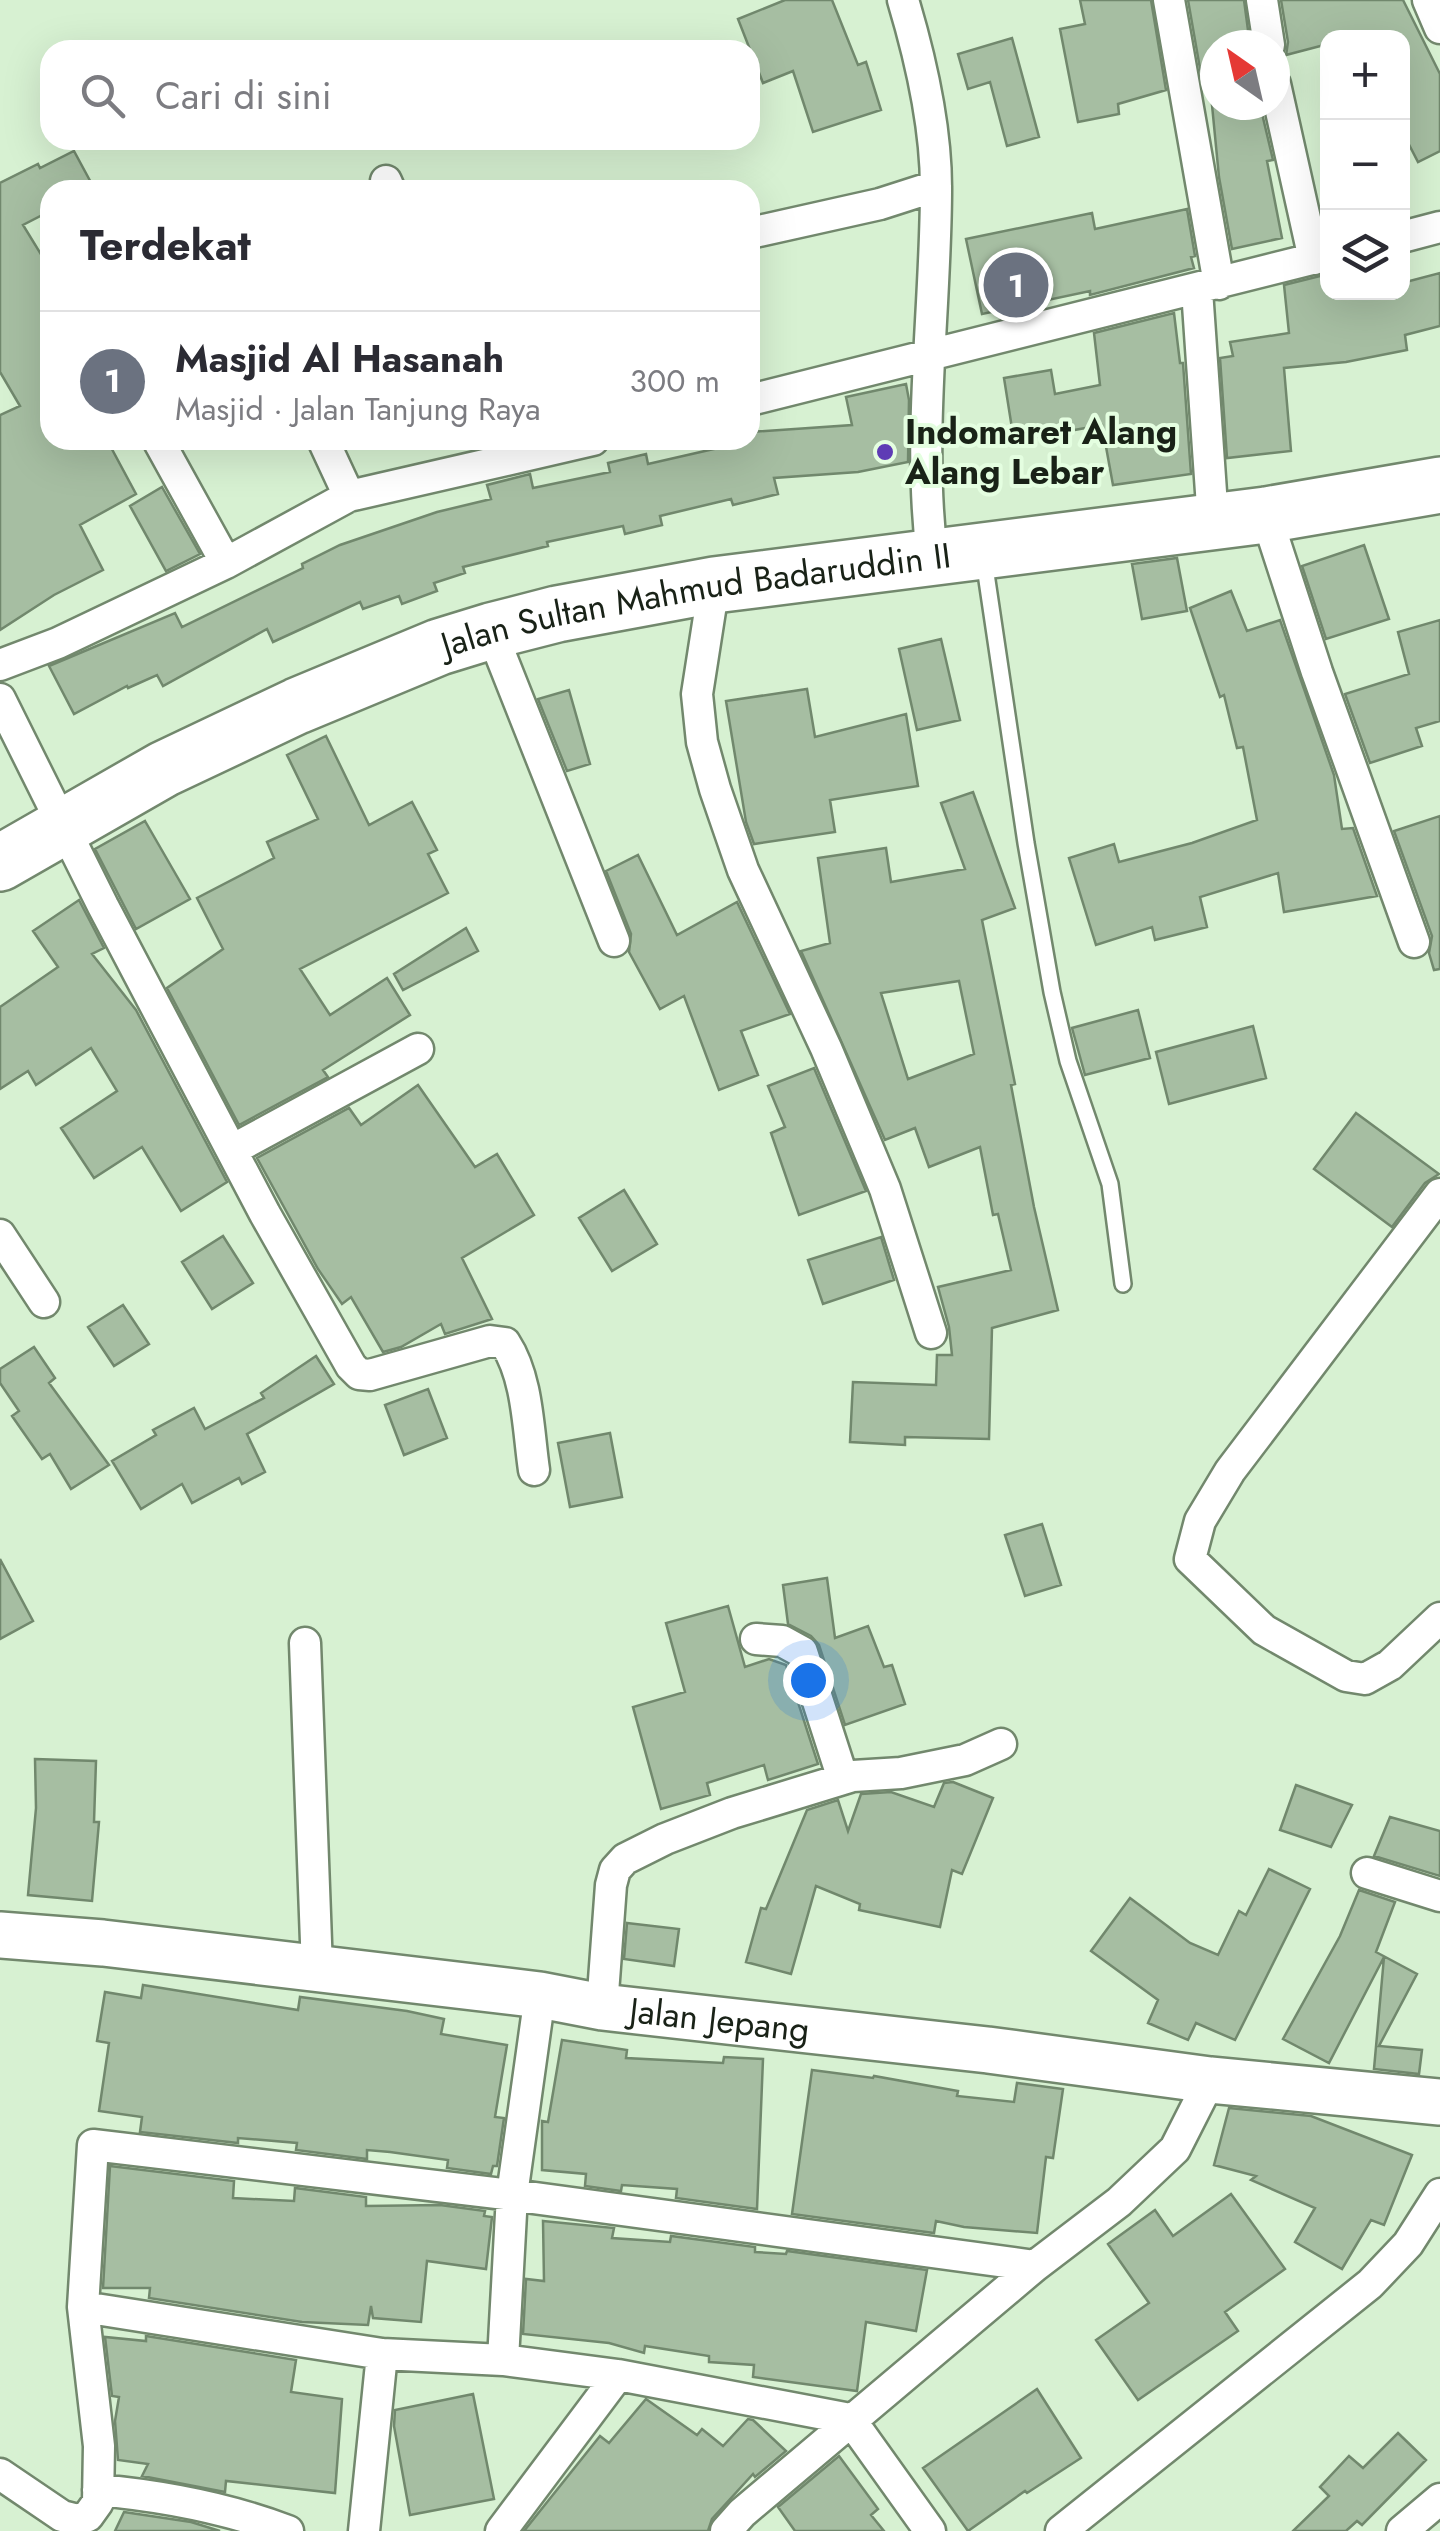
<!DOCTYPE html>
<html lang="id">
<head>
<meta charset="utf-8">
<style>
  body { margin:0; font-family:Jost,sans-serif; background:#f2f2f3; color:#2b2b33 }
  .controls { position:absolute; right:30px; top:30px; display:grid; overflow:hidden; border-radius:20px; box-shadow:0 10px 40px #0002 }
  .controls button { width:90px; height:90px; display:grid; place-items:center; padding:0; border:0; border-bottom:2px solid #e1e1e2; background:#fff; color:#2b2b33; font:50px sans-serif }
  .compass { position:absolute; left:1200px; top:30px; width:90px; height:90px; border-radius:50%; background:#fff; box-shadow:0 10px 40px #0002; rotate:326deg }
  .you { position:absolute; left:808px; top:1680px; width:35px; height:35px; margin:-25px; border:8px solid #fff; border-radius:50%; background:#1a73e8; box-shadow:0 0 0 15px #1a73e833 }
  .badge { display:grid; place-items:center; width:65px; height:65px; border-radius:50%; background:#1a73e8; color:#fff; font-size:32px; font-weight:700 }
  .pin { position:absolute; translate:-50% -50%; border:5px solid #fff; box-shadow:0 2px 10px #0006 }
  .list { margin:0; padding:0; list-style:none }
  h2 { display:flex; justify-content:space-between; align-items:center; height:130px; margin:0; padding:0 40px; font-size:42px }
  h2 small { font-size:32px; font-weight:400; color:#7c7c81 }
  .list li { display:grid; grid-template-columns:65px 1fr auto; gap:30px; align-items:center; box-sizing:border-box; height:140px; padding:0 40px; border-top:2px solid #e1e1e2 }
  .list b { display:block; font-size:38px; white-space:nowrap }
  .list p { margin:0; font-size:32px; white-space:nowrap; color:#7c7c81 }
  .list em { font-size:32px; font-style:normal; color:#7c7c81 }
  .icon { flex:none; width:55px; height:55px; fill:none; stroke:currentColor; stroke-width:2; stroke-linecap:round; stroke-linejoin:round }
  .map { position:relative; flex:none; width:1440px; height:2531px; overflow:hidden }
  .search { position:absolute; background:#fff; box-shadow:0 10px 40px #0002; left:40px; top:40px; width:720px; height:110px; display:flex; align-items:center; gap:25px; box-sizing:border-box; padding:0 35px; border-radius:30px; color:#7c7c81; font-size:38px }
  .panel { position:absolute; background:#fff; box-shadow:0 10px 40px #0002; left:40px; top:180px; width:720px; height:270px; border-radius:30px }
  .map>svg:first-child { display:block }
  .building { fill:#a6bea2; stroke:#71886d; stroke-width:2.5; fill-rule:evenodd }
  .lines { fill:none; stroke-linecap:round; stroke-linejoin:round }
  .lane-casing { stroke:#72886d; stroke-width:20 }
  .street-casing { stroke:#72886d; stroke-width:35 }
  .secondary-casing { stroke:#72886d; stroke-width:50 }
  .highway-casing { stroke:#72886d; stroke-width:60 }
  .lane { stroke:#fff; stroke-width:15 }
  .street { stroke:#fff; stroke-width:30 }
  .secondary { stroke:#fff; stroke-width:45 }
  .highway { stroke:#fff; stroke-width:55 }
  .poi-dot { fill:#5e3cb5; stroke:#e4fee0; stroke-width:4 }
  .labels { text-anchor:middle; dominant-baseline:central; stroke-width:8; stroke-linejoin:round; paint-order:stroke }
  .poi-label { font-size:35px; font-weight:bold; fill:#192217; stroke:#e4fee0; text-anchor:start }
  .street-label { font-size:35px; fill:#192217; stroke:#e4fee0 }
</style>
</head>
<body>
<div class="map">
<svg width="1440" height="2531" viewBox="0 0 1440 2531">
  <rect width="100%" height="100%" fill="#d7f1d2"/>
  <path class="building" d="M785,0H832L858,65L866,62L881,110L813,132L793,71L763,83L738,19Z
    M1080,0H1151L1166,90L1118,104L1119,114L1078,122L1060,29L1085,24Z
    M1188,0H1244L1250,45H1215V76L1202,80Z
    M1281,0H1403L1440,74V151L1418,162L1402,131V38H1328V44L1286,55L1288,42Z
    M1012,38L1039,137L1007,146L990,82L968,89L958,54Z
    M1212,105H1260L1273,160L1267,161L1282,238L1232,249L1219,177Z
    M74,151L95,190H50V211L23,225L50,269V440H107L136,494L80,525L103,570L54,595L0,630V415L20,406L0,372V183L38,164L40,168Z
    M1187,209L1195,256L1191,257L1194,268L1090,295V291L982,314L966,239L1092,213L1095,229Z
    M1440,273V326L1405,335L1407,350L1346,362L1284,368L1291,451L1227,458L1220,358L1233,356L1230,342L1289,333L1284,285L1328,274V292H1402V283Z
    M1174,313L1180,363H1183L1191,474L1113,485L1102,425L1014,441L1004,378L1051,370L1055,394L1100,385L1094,333Z
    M906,384L909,400L908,462L858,472L774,478L778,494L733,505L731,499L660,516L662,525L625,534L623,526L547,542L548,546L463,567L465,573L434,583L437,591L402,604L399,596L363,609L360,602L273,642L267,629L163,686L157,675L128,688L127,686L74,714L49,666L175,613L182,627L303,568L302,564L340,545L437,512L491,499L487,485L530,474L533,488L610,472L608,463L646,454L648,464L718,448L716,440H750V432L852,425L846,397Z
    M162,487L200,554L166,571L130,506Z
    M1364,545L1389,619L1326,639L1302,566Z
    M1177,558L1187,611L1142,619L1132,564Z
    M1231,591L1247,631L1280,620L1334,775L1342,829L1353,828L1377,896L1284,912L1278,873L1200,897L1207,927L1155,940L1152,927L1096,945L1069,858L1114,844L1119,862L1192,843L1257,820L1243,747L1237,748L1224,695L1220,697L1190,608Z
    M1440,620V721L1416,728L1422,746L1370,763L1345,694L1409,674L1398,632Z
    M941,639L960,720L917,730L899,649Z
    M807,689L815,737L906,714L918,786L830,800L835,832L754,844L746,822L726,701Z
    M569,690L590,764L567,771L538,699Z
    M326,736L369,825L412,802L437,850L428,854L448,893L300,969L330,1015L387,978L410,1015L323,1070L328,1077L239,1125L167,988L223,949L197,898L274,858L267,842L318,819L287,755Z
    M973,792L1015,908L982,920L1015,1084L1011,1085L1034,1207L1058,1310L992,1328L989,1439L905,1437V1445L850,1442L853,1382L936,1385L937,1355H952L949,1327L938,1287L1011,1270L998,1214L993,1215L980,1147L929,1167L915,1128L885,1140L801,951L830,943L818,858L886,848L891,882L965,869L941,803ZM959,981L974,1054L908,1079L881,993Z
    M1440,816V969L1434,970L1429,953L1432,936L1394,831Z
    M145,821L190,899L136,929L95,849Z
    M638,855L677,935L737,902L790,1014L741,1031L758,1075L719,1090L684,996L660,1009L629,952L631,934L606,871Z
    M79,900L104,948L92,954L136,1010L227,1182L181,1211L142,1147L94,1178L61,1128L117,1091L91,1048L36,1085L28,1071L0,1089V1007L58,967L33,931Z
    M466,928L478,951L403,990L394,974Z
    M1138,1010L1150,1058L1085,1075L1072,1028Z
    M1253,1026L1266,1078L1169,1104L1156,1052Z
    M814,1068L866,1191L799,1215L771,1133L785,1127L768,1086Z
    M418,1085L475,1167L497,1154L534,1215L462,1258L492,1319L445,1334L441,1324L401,1347L383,1352L351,1297L342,1304L318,1269L257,1158L349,1108L361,1125Z
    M1356,1113L1439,1174L1425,1183L1392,1227L1314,1169Z
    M624,1190L657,1244L612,1271L579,1218Z
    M223,1236L253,1283L212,1309L182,1262Z
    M881,1237L894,1280L823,1304L808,1260Z
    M123,1305L149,1344L114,1366L88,1327Z
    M34,1347L55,1378L49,1383L109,1465L71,1489L50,1454L42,1459L12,1416L19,1411L0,1383V1369Z
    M316,1356L334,1384L247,1434L265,1472L242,1484L239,1478L192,1503L182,1484L141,1509L112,1461L156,1435L153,1430L194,1408L205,1429L264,1398L261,1393Z
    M428,1389L447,1438L404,1455L385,1405Z
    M610,1433L622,1497L570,1507L558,1443Z
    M1042,1524L1061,1585L1025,1596L1005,1535Z
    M0,1559L33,1621L0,1639Z
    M827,1578L835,1638L868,1626L884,1667L892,1665L905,1704L845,1725L819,1645L811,1636L788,1624L783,1585Z
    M728,1606L745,1667L769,1659L786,1665L818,1764L768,1780L764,1765L707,1783L710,1795L661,1809L633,1707L685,1692L666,1623Z
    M35,1759L96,1761L94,1822H99L92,1901L28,1895L36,1808Z
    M953,1782L993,1798L962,1874L952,1870L940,1927L859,1910L860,1904L816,1886L791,1974L746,1962L761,1908L766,1909L807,1810L838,1800L848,1831L861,1794L891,1792L934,1807L944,1783Z
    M1296,1785L1352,1805L1331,1847L1280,1830Z
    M1390,1817L1440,1831V1876L1374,1856Z
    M1269,1869L1310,1889L1235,2040L1196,2023L1188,2040L1148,2023L1158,2000L1091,1951L1130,1898L1190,1943L1218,1955L1239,1911L1246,1915Z
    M1359,1890L1395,1902L1376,1952L1417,1974L1379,2046L1422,2050L1419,2074L1374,2069L1384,1957L1329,2063L1283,2039L1340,1936Z
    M627,1923L679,1929L674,1966L624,1959Z
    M143,1985L298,2010L300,1997L407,2011L444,2019L441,2034L507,2045L495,2117L504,2118L497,2166H493L491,2174L447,2168L448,2160L390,2152L367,2150V2159L296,2150L297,2143L238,2138V2143L140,2132L142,2117L99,2111L109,2043L97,2041L105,1992L141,1998Z
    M562,2040L627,2050L626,2058L723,2063L724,2057L763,2059L757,2209L676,2198L677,2189L622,2185L621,2191L585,2186L586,2174L542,2170V2121L548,2122Z
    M812,2070L873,2078L874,2076L958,2091L957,2096L1014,2102L1017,2083L1063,2089L1053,2158L1046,2157L1037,2233L964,2227L936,2221L934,2233L792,2214Z
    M1229,2108L1311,2116L1412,2155L1384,2225L1371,2220L1342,2269L1295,2242L1315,2208L1251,2180L1256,2176L1214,2165Z
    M110,2166L234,2181L233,2198L294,2201L295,2188L366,2197V2206L440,2205L485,2211L484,2216L492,2217L486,2269L427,2261L421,2322L373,2318L371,2306L368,2325L302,2322L149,2298L150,2288H103Z
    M1231,2194L1285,2269L1225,2312L1238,2331L1138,2400L1096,2340L1149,2303L1108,2244L1155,2210L1173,2236Z
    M543,2221L614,2228L612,2238L670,2242L671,2236L755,2247V2252L786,2254L787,2251L927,2270L916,2331L866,2322L857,2391L753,2377L754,2365L709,2362V2356L645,2346L644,2353L609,2343L523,2334L526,2279L544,2281Z
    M146,2336L296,2360L291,2392L342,2399L335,2493L226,2481L225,2492L142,2476L148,2464L118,2460L115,2421L119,2397L112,2396L105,2337L146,2341Z
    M1037,2389L1081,2458L1027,2493L1025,2491L968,2531L923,2468Z
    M473,2394L494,2499L410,2515L394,2426L395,2410Z
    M646,2399L697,2435L702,2429L723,2446L748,2419L753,2420L786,2451L755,2477L753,2474L712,2519L708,2531H524L600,2436L609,2443Z
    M1398,2433L1426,2460L1362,2525L1357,2521L1346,2531H1293L1329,2496L1320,2487L1349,2456L1363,2468Z
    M839,2456L878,2509L871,2515L884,2531H795L778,2507Z
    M124,2512L191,2522L220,2531H115Z"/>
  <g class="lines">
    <g class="lane-casing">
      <path id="lane" d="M984,560L1026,843L1052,992L1068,1061L1110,1184L1123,1284"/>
    </g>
    <g class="street-casing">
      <path id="street" d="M903,0C921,60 936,125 936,188C936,309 917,433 932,555
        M1169,0L1219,284
        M1262,0L1269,45
        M1428,0L1440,28
        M1275,84L1314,259
        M386,181L390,190
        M750,233L880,204L936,186
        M1402,237L1440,227
        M1197,290L1213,521
        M750,400L1328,255
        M158,440L226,563
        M323,440L349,496
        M1266,515L1317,672L1414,942
        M714,585L697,694L702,742L715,789L743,870L826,1048L885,1189L931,1333
        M491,631L614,941
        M0,665L58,643L226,563L349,496L593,440
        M0,699L103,906L265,1214L351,1366L359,1374L370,1375L490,1341L505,1343C528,1378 528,1429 534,1470
        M232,1150L418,1049
        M1440,1194L1230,1471L1200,1521L1190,1559L1264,1630L1346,1676L1365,1679L1390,1665L1440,1618
        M0,1235L44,1302
        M756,1639L782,1641L802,1652L843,1779
        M305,1643L317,1969
        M1367,1873L1440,1896
        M602,2007L611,1885L615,1870L625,1859L665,1839L732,1813L853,1776L901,1773L965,1760L1001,1744
        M83,2307L382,2354L503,2360L512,2195L540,1995
        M503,2360L618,2375L850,2419L930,2531
        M0,2474L62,2516L78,2520L88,2516L98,2502L99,2446L83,2307L93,2145L512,2195L1035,2266L1119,2202L1175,2149L1210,2080
        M98,2490C164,2496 227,2508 288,2531
        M364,2531L382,2354
        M501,2531L618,2375
        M726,2531L742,2513L1035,2266
        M1061,2531L1370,2284L1408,2244L1440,2194
        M1402,2531L1440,2499"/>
    </g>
    <g class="secondary-casing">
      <g id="secondary">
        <path id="s1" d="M0,1935L103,1943L540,1995L602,2007L988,2050L1210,2080L1440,2102"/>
      </g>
    </g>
    <g class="highway-casing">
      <g id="highway">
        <path id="s2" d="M0,863L164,769L297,706L439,647L491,631L557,614L714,585L1266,515L1440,485"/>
      </g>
    </g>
    <use href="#lane" class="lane"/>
    <use href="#street" class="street"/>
    <use href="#secondary" class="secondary"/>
    <use href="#highway" class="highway"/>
  </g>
  <circle class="poi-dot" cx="885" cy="452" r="10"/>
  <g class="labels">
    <g class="poi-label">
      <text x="905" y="432">Indomaret Alang<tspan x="905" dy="40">Alang Lebar</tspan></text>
    </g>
    <g class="street-label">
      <text stroke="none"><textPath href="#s2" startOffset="752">Jalan Sultan Mahmud Badaruddin II</textPath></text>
      <text stroke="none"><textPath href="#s1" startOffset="725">Jalan Jepang</textPath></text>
    </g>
  </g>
</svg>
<div class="controls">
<button>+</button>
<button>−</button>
<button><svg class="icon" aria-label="layers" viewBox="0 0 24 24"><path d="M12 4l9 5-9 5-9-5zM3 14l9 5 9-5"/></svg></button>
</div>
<svg class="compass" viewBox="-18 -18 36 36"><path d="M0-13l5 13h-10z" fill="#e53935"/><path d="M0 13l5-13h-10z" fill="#7c7c81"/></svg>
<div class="you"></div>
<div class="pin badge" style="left:1016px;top:285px;background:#6b7280">1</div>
<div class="search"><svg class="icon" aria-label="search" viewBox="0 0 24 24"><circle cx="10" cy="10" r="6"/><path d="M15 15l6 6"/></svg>Cari di sini</div>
<section class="panel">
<h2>Terdekat<small></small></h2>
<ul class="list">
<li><span class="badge" style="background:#6b7280">1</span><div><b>Masjid Al Hasanah</b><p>Masjid · Jalan Tanjung Raya</p></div><em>300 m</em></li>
</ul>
</section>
</div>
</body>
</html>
